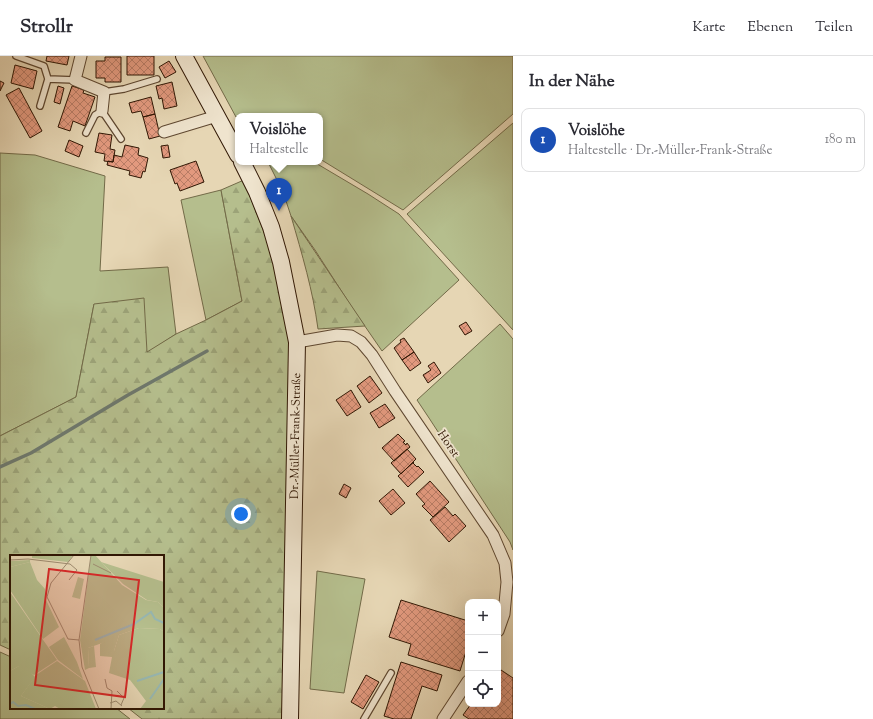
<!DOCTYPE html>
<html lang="de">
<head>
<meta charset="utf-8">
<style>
  body { margin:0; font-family:"Sorts Mill Goudy",serif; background:#f2f2f3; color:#2b2b33 }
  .controls { position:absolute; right:12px; bottom:12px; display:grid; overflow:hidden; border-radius:8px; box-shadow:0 4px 16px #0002 }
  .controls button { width:36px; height:36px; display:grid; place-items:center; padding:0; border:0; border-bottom:1px solid #e1e1e2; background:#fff; color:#2b2b33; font:20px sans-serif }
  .you { position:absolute; left:241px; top:458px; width:14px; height:14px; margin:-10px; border:3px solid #fff; border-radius:50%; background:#1a73e8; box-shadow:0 0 0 6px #1a73e833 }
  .badge { display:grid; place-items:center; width:26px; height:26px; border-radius:50%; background:#8f2418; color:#fff; font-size:13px; font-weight:700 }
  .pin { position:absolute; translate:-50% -33px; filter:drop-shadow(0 1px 2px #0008) }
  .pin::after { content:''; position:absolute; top:21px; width:14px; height:12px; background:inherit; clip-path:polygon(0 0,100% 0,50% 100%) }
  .popup { position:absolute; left:235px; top:57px; width:88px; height:52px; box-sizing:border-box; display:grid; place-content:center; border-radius:8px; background:#fff; filter:drop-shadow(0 1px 3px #0005); font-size:13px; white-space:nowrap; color:#7c7c81 }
  .popup b { font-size:15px; color:#2b2b33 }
  .popup::after { content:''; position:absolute; left:50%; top:100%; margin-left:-8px; border:8px solid transparent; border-top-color:#fff }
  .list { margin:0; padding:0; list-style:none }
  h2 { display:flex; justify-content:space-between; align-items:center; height:52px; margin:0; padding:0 16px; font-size:17px }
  h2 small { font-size:13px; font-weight:400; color:#7c7c81 }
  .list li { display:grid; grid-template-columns:26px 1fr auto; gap:12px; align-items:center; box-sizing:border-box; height:64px; margin:0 8px 8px; padding:0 8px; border:1px solid #e1e1e2; border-radius:8px }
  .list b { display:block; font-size:15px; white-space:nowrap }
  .list p { margin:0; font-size:13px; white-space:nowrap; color:#7c7c81 }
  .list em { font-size:13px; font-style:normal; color:#7c7c81 }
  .icon { flex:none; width:22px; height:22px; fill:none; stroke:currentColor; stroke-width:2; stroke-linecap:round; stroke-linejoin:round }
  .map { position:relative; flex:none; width:513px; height:663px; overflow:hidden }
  header { display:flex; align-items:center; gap:24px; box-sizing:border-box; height:56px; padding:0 20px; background:#fff; border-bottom:1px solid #e1e1e2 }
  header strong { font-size:19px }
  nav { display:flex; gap:22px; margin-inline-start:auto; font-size:14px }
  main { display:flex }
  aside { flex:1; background:#fff }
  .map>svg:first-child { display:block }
  .grass { fill:#b5be8d; stroke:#726a48 }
  .forest { fill:url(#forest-firs); stroke:#726a48 }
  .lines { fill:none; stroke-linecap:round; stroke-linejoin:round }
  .stream { stroke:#6e786d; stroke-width:3.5 }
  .building { fill:url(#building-cross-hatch); stroke:#301704 }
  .lane-casing { stroke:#5e4730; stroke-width:8 }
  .street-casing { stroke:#5e4730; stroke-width:13 }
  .secondary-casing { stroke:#301704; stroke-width:18 }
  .lane { stroke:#efe4ce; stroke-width:5.5 }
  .street { stroke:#efe4ce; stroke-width:11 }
  .secondary { stroke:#efe4ce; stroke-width:16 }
  .labels { text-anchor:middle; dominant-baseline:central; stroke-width:3.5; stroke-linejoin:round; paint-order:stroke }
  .street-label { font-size:12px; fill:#301704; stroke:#efe4ce }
  .inset-river { fill:none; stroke:#97b8b3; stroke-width:2 }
  .inset-road { fill:none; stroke:#9d8a6e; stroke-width:1 }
  .view { fill:#d62828; fill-opacity:0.15; stroke:#d62828; stroke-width:2 }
  .inset-edge { fill:none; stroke:#301704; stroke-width:2 }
</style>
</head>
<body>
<header>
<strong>Strollr</strong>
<nav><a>Karte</a><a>Ebenen</a><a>Teilen</a></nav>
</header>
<main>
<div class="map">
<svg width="513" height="663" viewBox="0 0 513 663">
  <defs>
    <pattern id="forest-firs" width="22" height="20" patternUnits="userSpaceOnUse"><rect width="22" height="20" fill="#b5be8d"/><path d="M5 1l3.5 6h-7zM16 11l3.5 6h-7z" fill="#9ca378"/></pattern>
    <pattern id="building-cross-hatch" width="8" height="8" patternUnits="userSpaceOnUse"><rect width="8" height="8" fill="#e2997e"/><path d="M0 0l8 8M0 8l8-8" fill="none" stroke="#b87c65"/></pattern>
  </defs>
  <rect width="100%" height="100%" fill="#e6d6b4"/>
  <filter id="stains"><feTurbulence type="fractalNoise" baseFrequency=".005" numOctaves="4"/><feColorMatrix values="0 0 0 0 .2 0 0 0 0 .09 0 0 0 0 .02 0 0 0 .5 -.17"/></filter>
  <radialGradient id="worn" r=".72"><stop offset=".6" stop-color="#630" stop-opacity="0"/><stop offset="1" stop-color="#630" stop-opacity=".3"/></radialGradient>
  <path class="grass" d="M203,0H513V58L403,154L320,103V60H250L248,59L236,61Z
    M513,67V274L407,158Z
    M0,97L35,99L105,120L100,215L168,211L176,278L147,297L94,248L76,341L0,380Z
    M268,106H314L368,138L399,158L459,224L382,295L351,250L315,194L291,160L283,136Z
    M221,134L242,245L206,264L181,144Z
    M500,268L513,283V494L510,486L429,362L417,344Z
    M317,515L365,523L344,637L310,633Z
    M0,596L11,601V652H116L130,663H0Z"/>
  <path class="forest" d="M244,124L273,200L291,289L286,663H142L128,652H163V500H11V594L0,589V380L76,341L94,248L144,242L147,296L176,278L206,264L242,245L221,134Z
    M291,160L365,270L318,273C313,235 302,198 291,160Z"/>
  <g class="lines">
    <path class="stream" d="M0,411L31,397L128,339L207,295"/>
  </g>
  <path class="building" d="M47,0H69L67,9L46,5Z
    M127,0H154V19H127Z
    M105,1H121V26H105V22H96V5H105Z
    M169,5L176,16L165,22L159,11Z
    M15,9L37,15L33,33L11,27Z
    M0,25L4,27L0,35Z
    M172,26L177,50L164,53L162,42L159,43L156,30Z
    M58,30L64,32L60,48L54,46Z
    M72,30L84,34L83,37L95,41L85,70L73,65L70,75L58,71Z
    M19,32L42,75L30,82L6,39Z
    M151,41L155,58L143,61L141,55L132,57L129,47Z
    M155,58L160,80L149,83L143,61Z
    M99,77L112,79L110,93L115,94L113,106L104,105L105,98L95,96Z
    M69,84L83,90L79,101L65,95Z
    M125,89L139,92L138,99L148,102L145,116L143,115L141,122L129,119L130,115L107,109L108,105L113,106L114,99L122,101Z
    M168,89L170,101L163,102L161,90Z
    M196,105L204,126L180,135L177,127L175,128L170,114Z
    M466,266L472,275L465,279L459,270Z
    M404,282L414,296L402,304L394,292L401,286L400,284Z
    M414,296L421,307L410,315L402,304Z
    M434,306L441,317L428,327L423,319L431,314L428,310Z
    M370,320L382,337L369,347L357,330Z
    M351,334L361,351L347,360L336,344Z
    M385,348L395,362L379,372L370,357Z
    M398,378L405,385L403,386L406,389L407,387L410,391L394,405L382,392Z
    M407,393L416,403L401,418L391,407Z
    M414,406L413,407L417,411L418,410L424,416L408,431L398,420Z
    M430,425L449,446L433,461L422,450L425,448L416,438Z
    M344,428L351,432L346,442L339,438Z
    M393,433L405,447L391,459L379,445Z
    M445,451L453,460L455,458L466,470L449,486L430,464Z
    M401,544L468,565V589L460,615L408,599L411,588L389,581Z
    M401,606L442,619L437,635L422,630L411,663H394L384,660Z
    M498,612L513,622V663H469L463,659L471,648H498Z
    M366,619L379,626L363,653L351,646Z"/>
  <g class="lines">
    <g class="lane-casing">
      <path id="lane" d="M16,0L44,10L48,23
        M104,36L124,33L157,23
        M40,50L48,23L75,24
        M86,77L95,59L102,55L121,83
        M364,663L391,617"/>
    </g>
    <g class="street-casing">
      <path id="street" d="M81,0L75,24L104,36L102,55
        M164,76L217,60
        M297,286L337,279L351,280L361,286L372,299L395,335L493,479L505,507L507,526L504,558L498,575
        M443,663L468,625"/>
    </g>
    <g class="secondary-casing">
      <path id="secondary" d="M184,0L238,99
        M242,106L257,136L271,171L281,206L297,286L290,663"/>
    </g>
    <use href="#lane" class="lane"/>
    <use href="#street" class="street"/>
    <use href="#secondary" class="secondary"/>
  </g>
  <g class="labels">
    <g class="street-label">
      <text transform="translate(296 380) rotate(-89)">Dr.-Müller-Frank-Straße</text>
      <text transform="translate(448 388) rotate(56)">Horst</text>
    </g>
  </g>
  <g transform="translate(10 499)">
    <rect width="154" height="154" fill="#e6d6b4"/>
    <path d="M20,7L27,25L35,34L36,45L49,72L33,84L0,35V12ZM91,7L154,27V53L148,47L137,45L113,29ZM68,22L74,24L70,44L62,42ZM0,37L47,105L24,120L9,111L0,116ZM129,73L150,74L154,77V154H130L136,146L127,134L120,125L99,118L102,102L90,101V89L95,86L104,96L109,80ZM54,82L67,107L73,124L48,105L39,92ZM84,91L86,112L79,113L78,93ZM47,106L75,126L86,154H50L45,151L40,154L11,141L26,120Z" fill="#b5be8d"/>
    <path d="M22,0H63L58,7L22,3ZM81,0H85L112,30L136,45L148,47L154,53V77L150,74L129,73L109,80L104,96H95V87L78,93L79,113L75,115L70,85ZM20,5V7L0,12V6ZM9,111H15L25,122L11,141L40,154H0V116Z" fill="#b5be8d"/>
    <path class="inset-river" d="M85,85L124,69L141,57L145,64L154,68M127,126L154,117M140,144L154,124M0,149L3,147L8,151L16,150L25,154"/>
    <path class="inset-road" d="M64,0L41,28L37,42L58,84L69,85M81,0L69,85L72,112L89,154M0,5L18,4L60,9L67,15L59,25M83,9L101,18M95,124L97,133L102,136L101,154M107,136L114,143L111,150M100,148L106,146L112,151"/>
    <path class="view" d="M39,14L129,25L115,142L25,130Z"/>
    <rect width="154" height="154" class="inset-edge"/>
  </g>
  <rect width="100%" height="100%" filter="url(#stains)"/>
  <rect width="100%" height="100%" fill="url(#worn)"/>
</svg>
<div class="controls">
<button>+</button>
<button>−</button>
<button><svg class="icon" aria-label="locate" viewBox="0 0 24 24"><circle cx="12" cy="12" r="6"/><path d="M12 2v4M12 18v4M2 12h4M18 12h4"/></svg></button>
</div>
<div class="you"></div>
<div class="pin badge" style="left:279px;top:155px;background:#1a4fb4">1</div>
<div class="popup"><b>Voislöhe</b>Haltestelle</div>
</div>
<aside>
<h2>In der Nähe<small></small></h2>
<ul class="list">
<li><span class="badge" style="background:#1a4fb4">1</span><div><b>Voislöhe</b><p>Haltestelle · Dr.-Müller-Frank-Straße</p></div><em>180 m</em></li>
</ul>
</aside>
</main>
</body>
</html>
